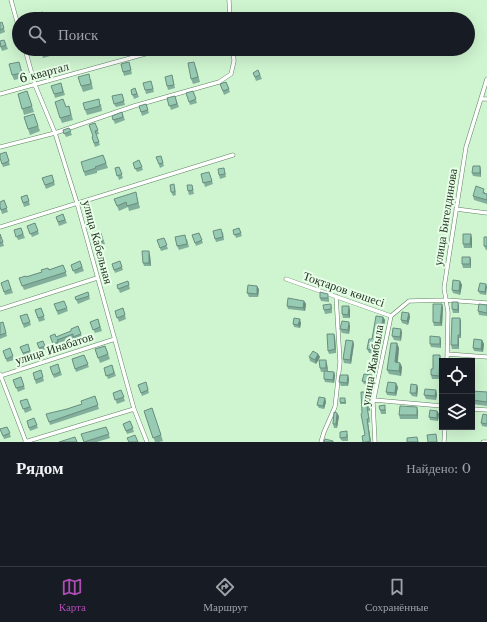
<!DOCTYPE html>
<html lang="ru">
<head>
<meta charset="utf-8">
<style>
  body { margin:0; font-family:"Libre Baskerville",serif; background:#242831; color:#f1f3f6 }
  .controls { position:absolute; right:12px; bottom:12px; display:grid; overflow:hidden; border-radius:0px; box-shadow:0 4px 16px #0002 }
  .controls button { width:36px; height:36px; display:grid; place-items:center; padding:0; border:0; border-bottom:1px solid #363941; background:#171b24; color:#f1f3f6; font:20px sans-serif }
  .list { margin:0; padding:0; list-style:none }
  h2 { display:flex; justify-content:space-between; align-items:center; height:52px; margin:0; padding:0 16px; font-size:17px }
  h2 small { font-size:13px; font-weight:400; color:#9ea1a6 }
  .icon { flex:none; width:22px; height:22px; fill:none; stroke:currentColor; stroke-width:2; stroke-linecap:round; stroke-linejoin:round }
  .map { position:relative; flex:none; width:487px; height:442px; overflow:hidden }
  .search { position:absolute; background:#171b24; box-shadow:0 4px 16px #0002; left:12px; right:12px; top:12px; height:44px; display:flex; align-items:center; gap:10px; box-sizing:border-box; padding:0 14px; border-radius:22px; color:#9ea1a6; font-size:15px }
  .sheet { height:124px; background:#171b24 }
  nav { display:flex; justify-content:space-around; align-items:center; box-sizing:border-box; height:56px; border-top:1px solid #363941; background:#171b24; font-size:11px; color:#9ea1a6 }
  nav a { display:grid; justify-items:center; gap:2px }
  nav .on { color:#ad4cb3 }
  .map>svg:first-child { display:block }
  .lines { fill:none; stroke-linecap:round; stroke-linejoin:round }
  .minor-casing { stroke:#608261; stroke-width:4.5 }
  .minor { stroke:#fff; stroke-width:3.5 }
  .wall { fill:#82af9b }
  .shaded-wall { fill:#6a8e7e }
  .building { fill:#97cbb4; stroke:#6a8e7e }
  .labels { text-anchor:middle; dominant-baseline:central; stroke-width:4; stroke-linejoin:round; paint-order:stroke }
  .street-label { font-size:12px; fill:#253425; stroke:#e7fee7 }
</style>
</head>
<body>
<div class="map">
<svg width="487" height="442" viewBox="0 0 487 442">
  <rect width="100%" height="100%" fill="#cff5d0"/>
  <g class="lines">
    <g class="minor-casing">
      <path id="minor" d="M11,0L19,29
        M229,0L230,19
        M25,49L35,85L55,133L77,203L134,409L147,442
        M0,94L163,49
        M481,99H487
        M0,147L55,133L134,106L219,82L231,74L234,61L233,49
        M456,209L487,213
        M0,227L233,155
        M286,279L391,316L409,301L446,300L487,303
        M0,309L97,278
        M447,354L487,357
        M447,361L448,312L444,288L466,147L487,79
        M0,374L26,442
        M0,376L115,339
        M374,400L442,406
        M472,409L487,410
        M25,442L134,409
        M321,442L324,432L335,407L340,362L336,296
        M375,442L373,403L391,316
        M444,442L445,427
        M483,442H487"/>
    </g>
    <use href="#minor" class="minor"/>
  </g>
  <path class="wall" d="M2,22L5,32L0,34V23Z
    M4,40L8,49L2,51L0,46Z
    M48,49L50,56L43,58L41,51Z
    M95,49H104L105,55L97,56Z
    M124,49H130L125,51Z
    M19,62L23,78L14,80L12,75Z
    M129,62L132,74L124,76L123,72Z
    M196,67L200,82L193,84L191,79Z
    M258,70L262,79L256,81L253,73Z
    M172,75L175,88L168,90L167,86Z
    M91,79L93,89L83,92L81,86Z
    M226,82L230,92L224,95L220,84Z
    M61,83L65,95L55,98L54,94Z
    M152,85L154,92L146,94L145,90Z
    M135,88L139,97L134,99L131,90Z
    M27,91L34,112L24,115L18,94Z
    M193,91L197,103L190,105L189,102Z
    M122,94L125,105L116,107L114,104Z
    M175,96L179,107L171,110L167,98Z
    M101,104L102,111L87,115L85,110Z
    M146,104L149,113L142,116L139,106Z
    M69,106L73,120L62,123L60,118L66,107Z
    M122,112L125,120L115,124L112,116Z
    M34,114L40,131L30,135L24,117Z
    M95,123L99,134L96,135L100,145L95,147L92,137L93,136Z
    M69,128L72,135L66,137L63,130Z
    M6,152L10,165L3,167L0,158Z
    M103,155L108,168L97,171V173L85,176L84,172Z
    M161,156L164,166L160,168L156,157Z
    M139,160L143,170L137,172L133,163Z
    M119,167L123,178L119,180L115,168Z
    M481,170V177L473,176L472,173Z
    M225,171L226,177L220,179L219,175Z
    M209,172L213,184L205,187L201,174Z
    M52,175L55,185L46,189L42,178Z
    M192,185L194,194L189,195L188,191Z
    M175,188L176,195L173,196L171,192Z
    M485,192V193L487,194V204L474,200L473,196Z
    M27,195L30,205L24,207L21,197Z
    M137,197L140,208L129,211L128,207L119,211L114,199Z
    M4,200L8,212L2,214L0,207Z
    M63,214L67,223L59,226L56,217Z
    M35,223L39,234L32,237L27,226Z
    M21,228L25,238L18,240L14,230Z
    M239,228L242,236L236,238L233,230Z
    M223,232L224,240L216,242L215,239Z
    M101,233L105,244L98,246L94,236Z
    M199,233L203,243L196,246L192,235Z
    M0,234L4,246L0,247Z
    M487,237V250H486L484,246Z
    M164,238L168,249L161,251L157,240Z
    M472,238V248H464L463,244Z
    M187,239L189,247L179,250L177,246Z
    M150,255L151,266H144L143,263Z
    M470,257L471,260V268H463L462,264Z
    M80,261L84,271L75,274L71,265Z
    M120,261L123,270L115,273L112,264Z
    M63,265L67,276L24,290L19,278L26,277Z
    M8,280L13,293L5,295L1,283Z
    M128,281L130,289L120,293L117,285Z
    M460,281L462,285L460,295L453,293L452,290Z
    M486,284V295L480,294L478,291Z
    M259,289L258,297H249L247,293Z
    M88,292L90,299L78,304L75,297Z
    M320,298H329V302L321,301Z
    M64,301L68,311L58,315L54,304Z
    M304,301L306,304L305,311L288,309L287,306Z
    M331,304L332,308V313L325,314L324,310Z
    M487,305V316L479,315L478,311Z
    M459,306V313H453L452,309Z
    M443,307L442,326H434L433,322Z
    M41,308L45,320L39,322L35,310Z
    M123,308L126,319L119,322L115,311Z
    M350,310V318H343L342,314Z
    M409,313L410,317L408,325L402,323L401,320Z
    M27,314L31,325L24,328L20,316Z
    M383,317L385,320L382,338H380L376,354L369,353L367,349Z
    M98,319L102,331L95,333L90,322Z
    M461,321V338H459V349H452L451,345Z
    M3,322L7,336L0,339V323Z
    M301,323L300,328L294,327L293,324Z
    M78,326L82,337L75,340L74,338L58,343L59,346L54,347L50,336L56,337L71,331Z
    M350,326L349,334L342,333L340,329Z
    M402,332L401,341L394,340L392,336Z
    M334,334L335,337L336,353L329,354L328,351Z
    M441,340V348L431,347L430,344Z
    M482,340L484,344L483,352L474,351L473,348Z
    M43,341L46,349L40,351L37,343Z
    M28,344L31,354L24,357L20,347Z
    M354,344L351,364L344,363L343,359Z
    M105,346L110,359L100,363L95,349Z
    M10,348L14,360L7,362L3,351Z
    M399,348L398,362L400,363L402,367L401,376L389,374L387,370Z
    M318,354L320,357L316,364L310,361L309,357Z
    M84,355L89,367L76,372L72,359Z
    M441,359L440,379H432L431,375L433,369Z
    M58,364L62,375L54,378L50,367Z
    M327,364L328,371L321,372L320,368Z
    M112,365L116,376L108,379L104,368Z
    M41,370L44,381L36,384L33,373Z
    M334,372L335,376L334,383L325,382L324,379Z
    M348,375L349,379L348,386H341L339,382Z
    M372,375L373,379L371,386L364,384L362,381Z
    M21,377L25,389L18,392L13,380Z
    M146,382L149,393L142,396L138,385Z
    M417,385L418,388L417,397L412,396L410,393Z
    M398,387L396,396L387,395L386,392Z
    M121,390L125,401L117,404L113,393Z
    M472,391L487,392V406L472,404Z
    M437,394L436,400L426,399L424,395Z
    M369,395L370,411H368L370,422L368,423L371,442H363L365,435L362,413Z
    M95,396L99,409L50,425L49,422L67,409L82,404Z
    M325,398L326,402L324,409L319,408L317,405Z
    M27,399L32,410L25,413L20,401Z
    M346,400V404H340V402Z
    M152,408L163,441L159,442H155L144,411Z
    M386,409V414H381L380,410Z
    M418,411V419H400L399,415Z
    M437,411L439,414L438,421L430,420L429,417Z
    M472,413L475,417V423H472Z
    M487,415V427L482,426L481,423Z
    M339,416L337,428H334L333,424Z
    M34,418L38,428L30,431L27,421Z
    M130,421L134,432L127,434L123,424Z
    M7,427L11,437L4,439L0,429Z
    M106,427L110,438L97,442H84Z
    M348,434V441H342L340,438Z"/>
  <path class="shaded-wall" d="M480,166L481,170V177L480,173Z
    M471,234L472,238V248L470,244Z
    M149,251L150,255L151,266L149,263Z
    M470,257L471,260V268L470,264Z
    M460,281L462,285L460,295L459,291Z
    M486,284L487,287L486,295L485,292Z
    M257,286L259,289L258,297L257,294Z
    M304,301L306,304L305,311L303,308Z
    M458,302L459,306V313L458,310Z
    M442,304L443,307L442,326L440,323Z
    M349,306L350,310V318L348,315Z
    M409,313L410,317L408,325L407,321Z
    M383,317L385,320L382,338L381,334Z
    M460,318L461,321V338L460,335Z
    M300,319L301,323L300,328L298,325Z
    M349,322L350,326L349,334L348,330Z
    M401,329L402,332L401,341L400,337Z
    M334,334L335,337L336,353L335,349Z
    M378,334L380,338L376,354L375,351Z
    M458,335L459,338V349L458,345Z
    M440,337L441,340V348L440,344Z
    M482,340L484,344L483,352L481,349Z
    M353,341L354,344L351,364L350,360Z
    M397,343L399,348L397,367L395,362Z
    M318,354L320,357L316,364L315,360Z
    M440,355L441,359L440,379L439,376Z
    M326,360L327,364L328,371L326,368Z
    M400,363L402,367L401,376L399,371Z
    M334,372L335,376L334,383L333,380Z
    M348,375L349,379L348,386L347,383Z
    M372,375L373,379L371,386L370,383Z
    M396,383L398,387L396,396L395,393Z
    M417,385L418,388L417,397L416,393Z
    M436,390L437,394L436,400L435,396Z
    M368,392L369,395L370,411L369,407Z
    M325,398L326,402L324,409L323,406Z
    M417,407L418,411V419L417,415Z
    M437,411L439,414L438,421L437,418Z
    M337,413L339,416L337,428L336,424Z
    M474,413L475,417V423L474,420Z
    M367,419L368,423L371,442L370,441Z"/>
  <path class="building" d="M43,12L45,18L36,19L35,14Z
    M217,14L218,19H209V15Z
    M241,15L242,19H238V16Z
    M2,22L4,28L0,30V23Z
    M4,40L6,45L1,47L0,41Z
    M45,49H48L49,52L42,54L41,51Z
    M95,49H103L104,51L95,52Z
    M19,62L22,73L12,75L9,64Z
    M129,62L131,70L123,72L121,64Z
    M194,62L198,77L191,79L188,63Z
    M258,70L260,75L255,77L253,73Z
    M89,74L91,84L81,86L78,77Z
    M172,75L174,85L167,86L165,77Z
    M151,81L153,89L145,90L143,83Z
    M226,82L229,89L223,91L220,84Z
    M61,83L63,92L54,94L51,86Z
    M135,88L137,94L132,95L131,90Z
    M27,91L32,106L22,109L18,94Z
    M193,91L196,99L189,102L186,93Z
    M122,94L124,101L114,104L112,96Z
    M175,96L177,104L169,106L167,98Z
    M63,99L66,107L69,106L71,115L60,118L55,102Z
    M99,99L100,106L85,110L83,103Z
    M146,104L148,110L141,112L139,106Z
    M122,112L123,117L113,120L112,116Z
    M34,114L38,126L28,129L24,117Z
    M95,123L98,130L95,131L99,142L94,143L92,137L93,136L89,125Z
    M69,128L71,131L64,134L63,130Z
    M6,152L9,161L2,164L0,158V154Z
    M103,155L106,163L95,167L96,168L84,172L81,162Z
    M161,156L163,163L159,164L156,157Z
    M139,160L142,167L135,169L133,163Z
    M473,166H480V173H472Z
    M119,167L122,174L117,176L115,168Z
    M224,168L225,174L219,175L218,169Z
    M209,172L212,181L203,183L201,174Z
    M52,175L54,182L45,185L42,178Z
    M174,184L175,192H171L170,185Z
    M187,185H192L193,190L188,191Z
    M476,186L484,189L483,193L487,194V200L473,196Z
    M136,192L138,203L127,206L126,202L117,206L114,199Z
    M27,195L29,201L23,203L21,197Z
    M4,200L7,208L1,210L0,207V202Z
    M63,214L65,220L58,222L56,217Z
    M35,223L38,231L30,234L27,226Z
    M21,228L23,234L16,237L14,230Z
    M239,228L241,233L234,235L233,230Z
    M221,229L223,237L215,239L213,231Z
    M101,233L103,241L97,243L94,236Z
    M199,233L202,240L195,243L192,235Z
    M0,234L3,242L0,243Z
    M463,234H471L470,244H463Z
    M185,235L187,244L177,246L175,237Z
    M484,237H487V246H484Z
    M164,238L167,245L160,248L157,240Z
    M142,251H149V263H143Z
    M462,257H470V264H462Z
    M80,261L82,267L73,271L71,265Z
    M120,261L122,267L114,270L112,264Z
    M63,265L66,272L22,286L19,278L26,276V277L42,272L41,270L48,268L49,270Z
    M8,280L11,289L4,292L1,283Z
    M453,280L460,281L459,291L452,290Z
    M128,281L129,285L118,289L117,285Z
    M480,283L486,284L485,292L478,291Z
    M248,285L257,286V294L247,293Z
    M88,292L89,296L76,300L75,297Z
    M320,292L328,294V298H320Z
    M288,298L304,301L303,308L287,306Z
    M64,301L67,308L57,311L54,304Z
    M452,302H458V310L452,309Z
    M331,304V309L324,310L323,305Z
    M433,304H442L440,323L433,322Z
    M479,304L487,305V313L478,311Z
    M342,306H349L348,315L342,314Z
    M41,308L44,316L38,318L35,310Z
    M123,308L125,315L117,318L115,311Z
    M402,312L409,313L407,321L401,320Z
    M27,314L30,322L23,324L20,316Z
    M376,316L383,317L381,334H378L375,351L367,349L369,339H372Z
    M294,318L300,319L298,325L293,324Z
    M452,318H460V335H458V345H451Z
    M98,319L100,327L93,330L90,322Z
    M342,321L349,322L348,330L340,329Z
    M3,322L6,333L0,335V323Z
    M78,326L81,334L73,337V334L57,340L58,342L53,344L50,336L55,334L56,337L71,331V329Z
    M393,328L401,329L400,337L392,336Z
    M327,334H334L335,349L328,351Z
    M430,336L440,337V344H430Z
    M474,339L482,340L481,349L473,348Z
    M346,340L353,341L350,360L343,359Z
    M43,341L45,346L39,348L37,343Z
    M391,343H397L395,362L400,363L399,371L387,370Z
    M28,344L30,351L23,353L20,347Z
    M105,346L108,354L98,358L95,349Z
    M10,348L13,356L6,359L3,351Z
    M313,351L318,354L315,360L309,357Z
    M84,355L88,364L75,369L72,359Z
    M433,355H440L439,376L431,375V369H433Z
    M319,360H326V368H320Z
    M58,364L60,372L53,375L50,367Z
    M112,365L114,373L106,376L104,368Z
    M41,370L43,377L35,380L33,373Z
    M324,371L334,372L333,380L324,379Z
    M364,374L372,375L370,383L362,381Z
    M340,375H348L347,383L339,382Z
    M21,377L24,386L16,388L13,380Z
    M146,382L148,390L141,393L138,385Z
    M388,382L396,383L395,393L386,392Z
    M411,384L417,385L416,393H410Z
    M425,389L436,390L435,396L424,395Z
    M121,390L124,397L115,400L113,393Z
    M472,391L487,392V402L472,400Z
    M361,392H368L369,407H367L369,419H367L370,441L366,442H363L362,436L365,435L361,414L362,413Z
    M95,396L98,405L49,422L46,414L67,409L82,404L81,401Z
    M319,397L325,398L323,406L317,405Z
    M340,398H345V403L340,402Z
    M27,399L30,407L23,409L20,401Z
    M385,405V410H380L379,406Z
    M400,406L417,407V415H399Z
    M152,408L161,435L153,438L144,411Z
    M430,410L437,411V418L429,417Z
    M334,412L337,413L336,424H333Z
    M472,413H474V420H472Z
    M483,414L487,415V424L481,423Z
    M34,418L37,425L29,428L27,421Z
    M130,421L133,428L126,431L123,424Z
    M7,427L10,433L3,436L0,429Z
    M106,427L109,434L84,442L81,434Z
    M347,431V437L340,438V432Z
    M436,434L437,442H428L427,435Z
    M135,435L138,442H129L127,438Z
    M75,437L77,442H59Z
    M417,437L418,442H407V438Z
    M325,439L333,441V442H324Z"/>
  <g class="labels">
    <g class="street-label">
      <text transform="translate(44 72) rotate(-15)">6 квартал</text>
      <text transform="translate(445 217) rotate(-81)">улица Бигелдинова</text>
      <text transform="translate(98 242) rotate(75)">улица Кабельная</text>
      <text transform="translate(344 289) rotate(19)">Тоқтаров көшесі</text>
      <text transform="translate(54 348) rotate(-18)">улица Инабатов</text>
      <text transform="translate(372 365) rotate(-80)">улица Жамбыла</text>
    </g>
  </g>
</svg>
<div class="controls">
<button><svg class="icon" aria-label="locate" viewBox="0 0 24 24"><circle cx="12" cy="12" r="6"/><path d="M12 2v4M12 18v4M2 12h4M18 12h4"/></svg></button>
<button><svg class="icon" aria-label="layers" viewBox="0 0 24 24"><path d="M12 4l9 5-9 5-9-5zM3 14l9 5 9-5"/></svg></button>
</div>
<div class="search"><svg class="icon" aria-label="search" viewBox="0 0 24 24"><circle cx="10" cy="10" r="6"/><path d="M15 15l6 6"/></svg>Поиск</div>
</div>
<section class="sheet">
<h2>Рядом<small>Найдено: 0</small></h2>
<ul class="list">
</ul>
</section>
<nav>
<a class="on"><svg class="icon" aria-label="map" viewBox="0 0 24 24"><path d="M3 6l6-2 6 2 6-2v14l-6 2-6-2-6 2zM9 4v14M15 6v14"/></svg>Карта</a>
<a><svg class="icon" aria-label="directions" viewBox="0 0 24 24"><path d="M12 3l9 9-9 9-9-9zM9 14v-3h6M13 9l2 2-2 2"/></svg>Маршрут</a>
<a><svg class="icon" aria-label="saved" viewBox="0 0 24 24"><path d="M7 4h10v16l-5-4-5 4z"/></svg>Сохранённые</a>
</nav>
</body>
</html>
